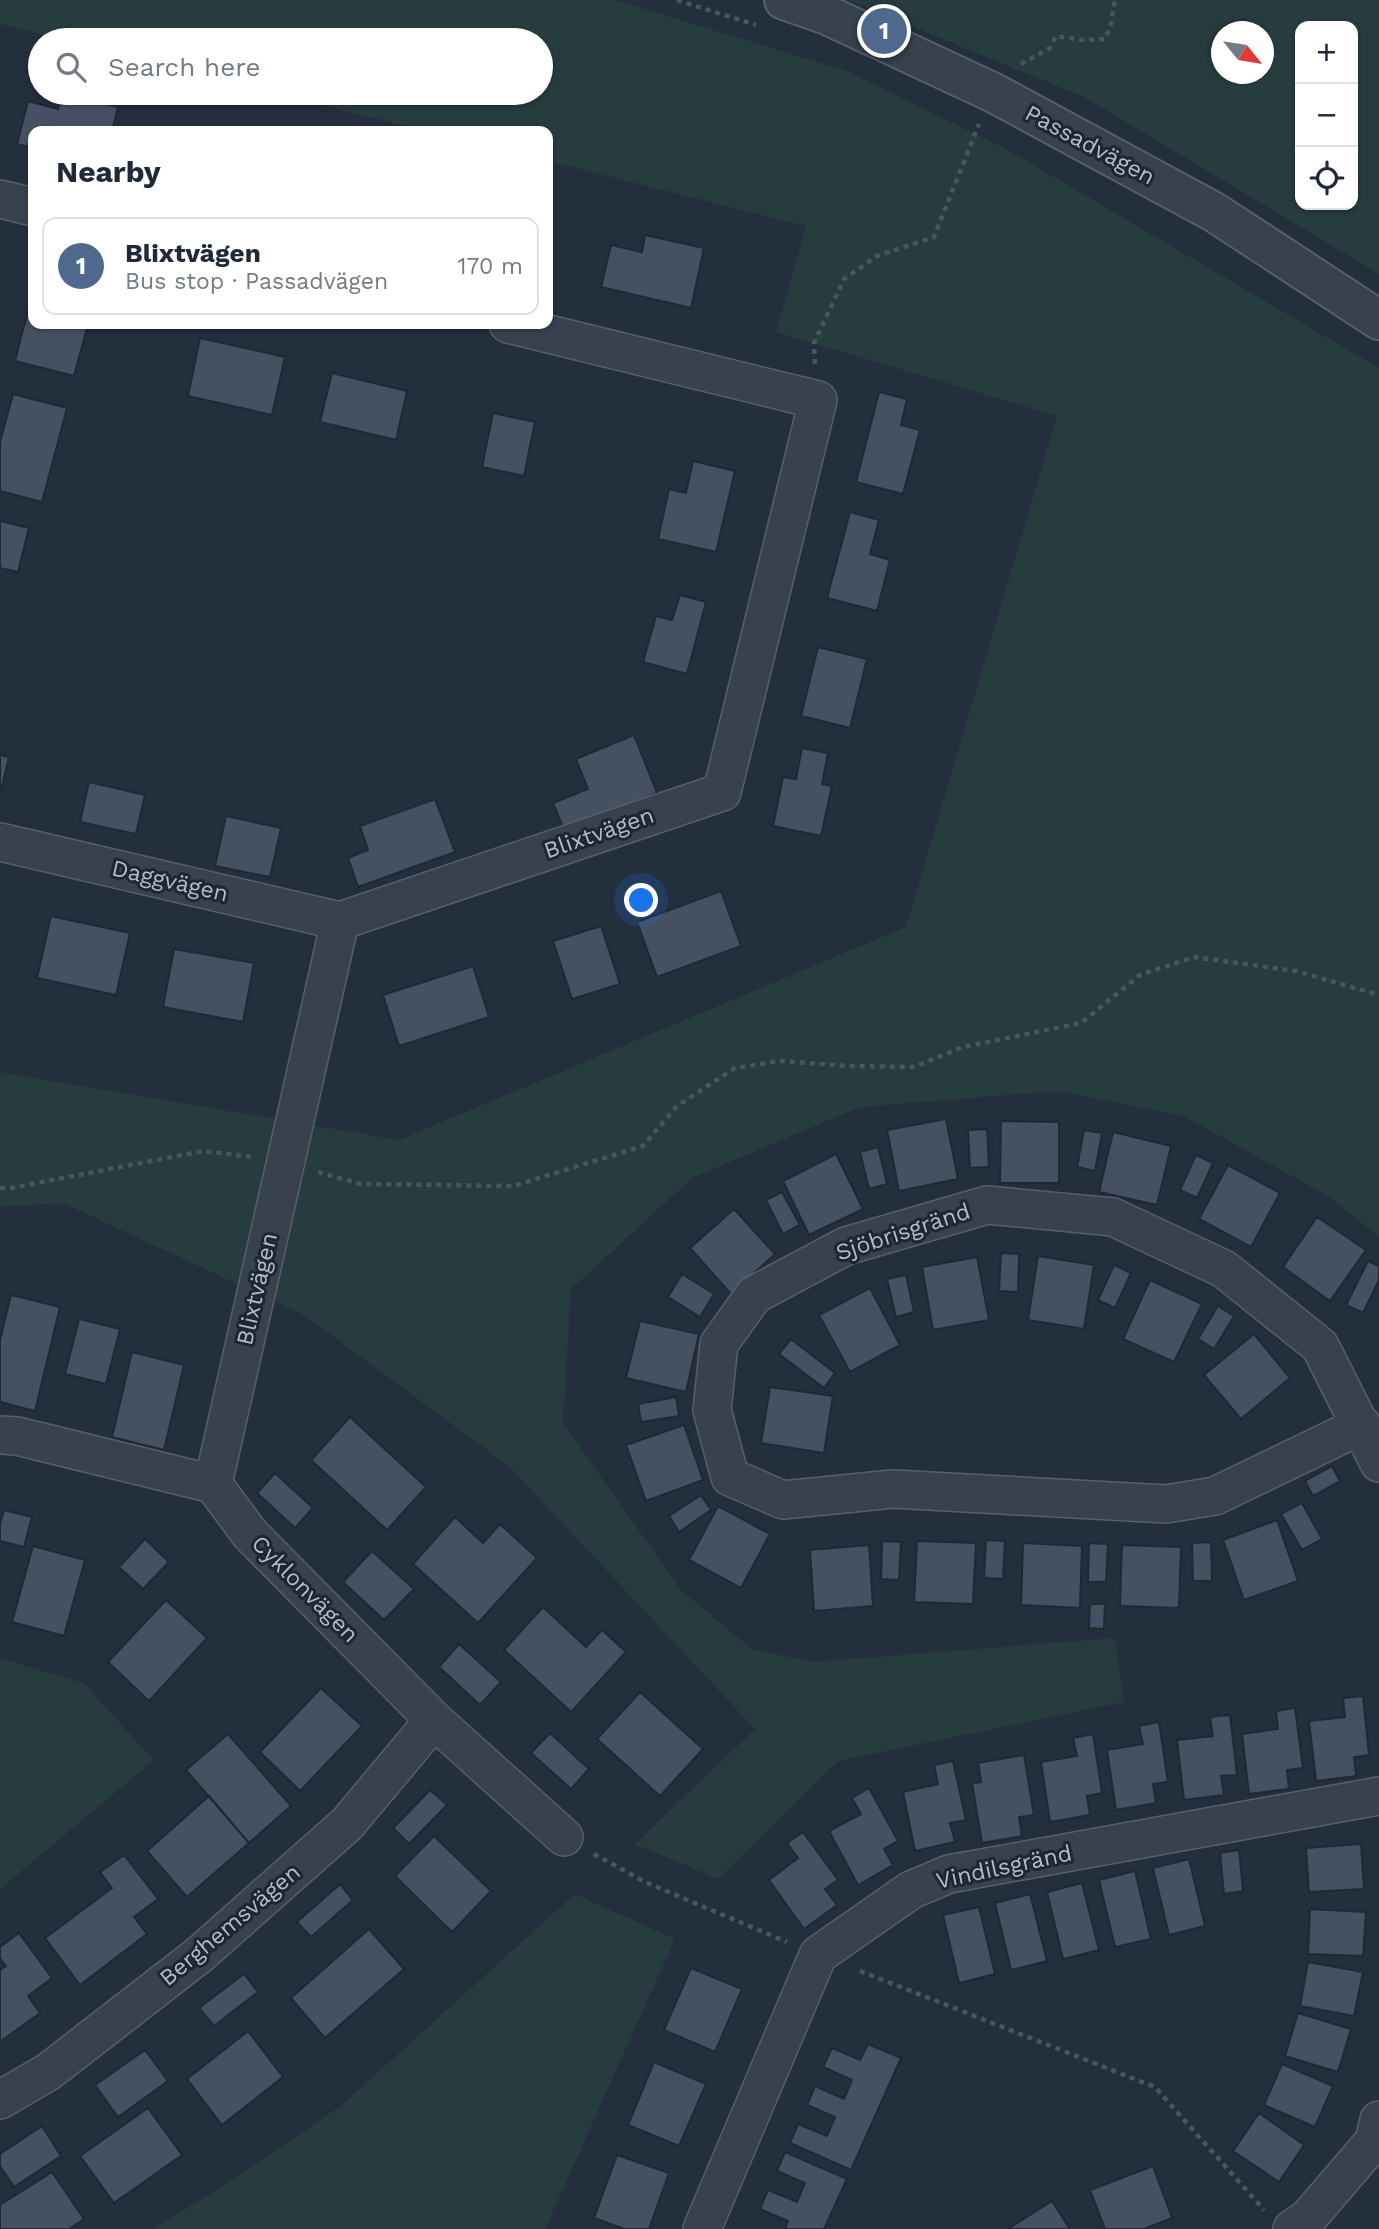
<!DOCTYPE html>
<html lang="en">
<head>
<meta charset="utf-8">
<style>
  body { margin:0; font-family:"Work Sans",sans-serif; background:#f2f2f3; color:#1f2937 }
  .controls { position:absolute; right:21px; top:21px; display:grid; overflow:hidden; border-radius:14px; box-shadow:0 2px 5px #0004 }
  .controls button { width:63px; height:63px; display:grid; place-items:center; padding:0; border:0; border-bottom:2px solid #e0e1e3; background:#fff; color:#1f2937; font:35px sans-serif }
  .compass { position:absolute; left:1211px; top:21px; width:63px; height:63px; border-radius:50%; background:#fff; box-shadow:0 2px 5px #0004; rotate:120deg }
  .you { position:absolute; left:642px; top:901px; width:24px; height:24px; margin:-18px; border:5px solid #fff; border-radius:50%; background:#1a73e8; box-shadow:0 0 0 10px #1a73e833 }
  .badge { display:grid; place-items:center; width:46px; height:46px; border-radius:50%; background:#4f688e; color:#fff; font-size:23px; font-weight:700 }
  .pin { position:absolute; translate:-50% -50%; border:4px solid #fff; box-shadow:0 2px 7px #0006 }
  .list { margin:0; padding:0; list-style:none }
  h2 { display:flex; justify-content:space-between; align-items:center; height:91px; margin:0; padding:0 28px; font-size:30px }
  h2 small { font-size:23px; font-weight:400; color:#747a83 }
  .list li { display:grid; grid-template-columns:46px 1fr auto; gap:21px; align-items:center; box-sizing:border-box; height:98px; margin:0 14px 14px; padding:0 14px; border:2px solid #e0e1e3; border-radius:14px }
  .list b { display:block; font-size:26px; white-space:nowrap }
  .list p { margin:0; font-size:23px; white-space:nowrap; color:#747a83 }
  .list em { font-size:23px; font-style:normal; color:#747a83 }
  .icon { flex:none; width:38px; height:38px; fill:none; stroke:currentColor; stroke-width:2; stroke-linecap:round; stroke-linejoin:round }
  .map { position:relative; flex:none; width:1379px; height:2229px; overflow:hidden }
  .search { position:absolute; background:#fff; box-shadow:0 2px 5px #0004; left:28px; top:28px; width:525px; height:77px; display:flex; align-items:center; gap:18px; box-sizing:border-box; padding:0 24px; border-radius:38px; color:#747a83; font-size:26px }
  .panel { position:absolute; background:#fff; box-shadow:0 2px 5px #0004; left:28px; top:126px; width:525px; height:203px; border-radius:14px }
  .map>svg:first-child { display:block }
  .green { fill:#263c3f; fill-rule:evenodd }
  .building { fill:#455162; stroke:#1f2835; stroke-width:2 }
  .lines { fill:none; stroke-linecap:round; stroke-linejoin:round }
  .minor-casing { stroke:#565f6c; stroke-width:40 }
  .tertiary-casing { stroke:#565f6c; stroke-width:42 }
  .path { stroke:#44595c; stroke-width:4.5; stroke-dasharray:5 5; stroke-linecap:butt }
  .minor { stroke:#38414e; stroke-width:37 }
  .tertiary { stroke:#38414e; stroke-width:38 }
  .labels { text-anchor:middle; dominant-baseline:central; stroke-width:6; stroke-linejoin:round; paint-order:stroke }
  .street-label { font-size:23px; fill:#b4bcc9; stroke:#1d2633 }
</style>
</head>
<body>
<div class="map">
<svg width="1379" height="2229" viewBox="0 0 1379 2229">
  <rect width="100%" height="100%" fill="#242f3e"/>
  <path class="green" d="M0,0H615L844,70L1008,150L1379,368V1237L1330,1197L1184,1116L1058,1091L860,1107L692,1178L571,1289L563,1423L681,1590L752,1649L813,1662L1115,1638L1124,1702L838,1761L718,1879L635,1844L755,1729L510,1467L304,1315L63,1203L0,1207V1072L399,1140L906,927L1057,416L776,332L806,226L548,161V131H427L273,93H541V40H64L0,24Z
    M849,0H1379V274L1086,98ZM1300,26H1353V205H1300ZM1222,32H1264V74H1222Z
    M0,1658L83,1683L154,1760L0,1889Z
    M575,1894L675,1939L545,2229H153L223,2186L342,2105Z"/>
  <path class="building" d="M62,93L118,107L112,131H33V148L17,144L28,101L58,109Z
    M645,235L704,248L691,308L601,287L611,245L642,252Z
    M33,291V324H88L74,376L15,361Z
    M200,338L285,357L272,415L188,396Z
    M332,373L407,391L396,440L320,422Z
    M879,392L907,399L901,425L920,430L903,494L856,482Z
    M13,394L67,408L42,502L0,491V442Z
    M493,413L535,422L524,476L482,467Z
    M693,461L735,471L716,552L658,539L669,489L686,493Z
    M850,512L879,520L870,554L890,560L877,611L827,598Z
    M0,521L29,528L18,572L0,568Z
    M680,595L706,602L687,674L643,662L656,616L672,620Z
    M818,647L867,659L850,728L801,716Z
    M634,735L657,793L565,832L553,803L588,789L576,759Z
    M802,748L828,753L822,784L832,786L821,836L773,826L783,777L796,779Z
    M0,755L9,757L0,796Z
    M89,782L145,795L136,834L80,822Z
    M435,799L455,852L358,887L348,858L368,850L360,826Z
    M226,816L281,828L270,877L215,866Z
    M721,891L741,946L657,977L637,922Z
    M51,916L130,933L116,995L37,978Z
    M601,926L620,984L572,999L553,941Z
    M174,949L254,963L243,1022L163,1007Z
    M473,966L489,1017L399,1046L383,995Z
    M946,1119L958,1179L899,1191L887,1130Z
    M1001,1121L1059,1122V1183H1000Z
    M987,1129L989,1167L970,1168L968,1130Z
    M1084,1130L1102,1133L1095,1171L1077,1167Z
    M1113,1132L1171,1146L1157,1205L1099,1192Z
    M878,1147L887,1184L869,1189L860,1152Z
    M836,1154L863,1209L809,1235L783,1181Z
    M1196,1155L1213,1163L1197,1198L1180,1190Z
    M1228,1165L1280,1193L1251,1247L1199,1219Z
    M782,1192L800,1225L783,1234L766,1200Z
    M734,1209L775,1254L731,1294L690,1248Z
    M1317,1217L1366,1250L1330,1301L1283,1267Z
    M1001,1253L1019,1254L1018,1292L999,1291Z
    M1038,1256L1094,1265L1084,1329L1028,1320Z
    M977,1257L989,1320L933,1330L922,1267Z
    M1368,1261L1379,1266V1280L1363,1313L1346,1305Z
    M1114,1265L1131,1273L1115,1308L1098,1300Z
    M682,1274L714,1294L700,1317L668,1297Z
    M906,1275L914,1312L896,1317L887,1279Z
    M1150,1280L1202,1304L1174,1362L1123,1339Z
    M870,1288L900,1345L850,1372L819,1315Z
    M11,1295L60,1307L35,1411L0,1402V1340Z
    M1218,1306L1234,1316L1214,1349L1198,1339Z
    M79,1319L120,1329L106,1384L65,1374Z
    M640,1321L699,1334L686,1392L626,1378Z
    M1254,1334L1290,1378L1241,1419L1204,1375Z
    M791,1339L835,1373L824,1388L779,1354Z
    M132,1352L184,1365L164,1450L112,1437Z
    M770,1387L833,1396L824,1453L761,1443Z
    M676,1397L679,1416L641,1422L638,1404Z
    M350,1417L426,1487L387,1530L311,1460Z
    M684,1425L703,1480L646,1501L626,1445Z
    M1332,1466L1340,1481L1313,1496L1305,1481Z
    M275,1473L313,1508L295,1528L257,1493Z
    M701,1495L711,1510L679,1532L669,1516Z
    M1302,1503L1322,1539L1302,1550L1281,1514Z
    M718,1506L770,1534L741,1588L689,1560Z
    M4,1510L32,1517L24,1547L0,1541V1524Z
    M455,1517L483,1543L500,1524L537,1558L478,1623L413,1564Z
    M1277,1520L1298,1581L1244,1600L1223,1540Z
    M145,1539L169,1562L143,1589L119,1567Z
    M986,1540L1005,1541L1003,1579L984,1578Z
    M882,1541L901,1542L899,1580L881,1579Z
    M917,1541L976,1543L973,1604L914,1602Z
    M1211,1542L1212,1581H1193L1192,1543Z
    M1023,1543L1082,1546L1080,1608L1021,1605Z
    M1089,1543L1108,1544L1106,1582H1088Z
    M869,1545L873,1606L814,1611L810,1550Z
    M1122,1545L1181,1547L1179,1608L1120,1606Z
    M33,1546L85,1560L64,1636L12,1622Z
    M372,1551L414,1589L384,1620L343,1582Z
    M166,1600L207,1638L149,1701L108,1662Z
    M1090,1604H1105L1104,1629L1089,1628Z
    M543,1607L586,1647L602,1630L626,1652L571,1712L504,1650Z
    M459,1644L501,1682L480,1705L439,1667Z
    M321,1688L362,1726L300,1791L260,1752Z
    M640,1692L703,1749L660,1796L597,1739Z
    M1363,1696L1369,1755L1354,1757L1356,1776L1316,1781L1309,1721L1345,1717L1343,1698Z
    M1295,1708L1303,1768L1287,1770L1289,1789L1249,1794L1242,1734L1278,1729L1276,1711Z
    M1230,1715L1237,1775L1221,1776L1224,1795L1184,1800L1177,1740L1213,1736L1210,1717Z
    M1159,1722L1168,1782L1153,1784L1156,1803L1116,1810L1107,1750L1143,1744L1139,1726Z
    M550,1733L589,1769L571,1789L531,1753Z
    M228,1734L291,1806L249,1843L186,1770Z
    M1093,1734L1102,1793L1087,1796L1090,1815L1050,1822L1041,1762L1077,1756L1073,1738Z
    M1024,1755L1034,1815L1019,1817L1022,1836L982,1843L972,1783L981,1782L978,1763Z
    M953,1761L966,1820L950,1823L955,1842L915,1851L903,1792L938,1784L934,1765Z
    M869,1788L898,1841L884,1849L893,1865L858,1885L829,1831L861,1814L852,1798Z
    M430,1790L447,1805L409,1844L393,1828Z
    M209,1796L249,1843L187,1897L147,1851Z
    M803,1832L838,1880L825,1889L837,1905L804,1929L769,1880L798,1858L787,1843Z
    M434,1836L491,1891L452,1932L395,1876Z
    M1361,1844L1364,1889L1309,1892L1306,1848Z
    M1239,1850L1243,1891L1224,1894L1220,1853Z
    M124,1855L158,1899L134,1917L147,1934L80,1985L45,1938L112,1888L100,1872Z
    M1189,1859L1205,1926L1169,1935L1153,1868Z
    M1135,1871L1151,1939L1115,1947L1099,1880Z
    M1082,1883L1099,1950L1063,1959L1047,1892Z
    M340,1884L353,1900L311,1937L297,1922Z
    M1030,1894L1047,1961L1011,1970L995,1903Z
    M979,1907L995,1974L959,1983L943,1915Z
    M1310,1909L1366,1912L1363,1956L1308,1954Z
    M369,1929L404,1969L325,2038L291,1998Z
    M19,1933L52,1978L28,1996L40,2013L0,2042V1970L6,1966L0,1958V1947Z
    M1308,1962L1363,1972L1354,2016L1300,2006Z
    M691,1968L742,1989L715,2052L664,2030Z
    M244,1974L258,1992L214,2026L199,2008Z
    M1298,2013L1351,2029L1338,2072L1285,2056Z
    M248,2031L283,2077L222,2125L187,2079Z
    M868,2044L901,2058L851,2170L790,2143L798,2124L827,2136L835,2117L807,2105L815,2086L844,2099L852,2080L823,2067L832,2048L860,2060Z
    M145,2050L168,2081L118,2117L95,2085Z
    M654,2062L706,2084L679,2146L628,2125Z
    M1282,2064L1333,2086L1315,2127L1264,2105Z
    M148,2108L182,2155L114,2203L80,2156Z
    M1259,2113L1304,2145L1279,2182L1233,2151Z
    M42,2126L61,2156L14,2187L0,2166V2154Z
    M785,2152L847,2179L824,2229H785L788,2221L760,2209L768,2190L797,2202L805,2183L777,2171Z
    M617,2155L669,2173L649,2229H624L594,2218Z
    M1153,2166L1172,2218L1144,2229H1105L1090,2190Z
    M52,2172L84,2219L69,2229H0V2205Z
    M1052,2201L1070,2229H1008Z"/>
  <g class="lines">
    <g class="minor-casing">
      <path id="minor" d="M0,199L33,207
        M0,842L340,921
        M1362,1425L1215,1496L1166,1504L893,1489L783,1500L730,1477L712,1410L719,1344L754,1295L846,1246L987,1205L1113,1217L1224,1269L1320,1346L1379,1463
        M0,1435L17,1436L213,1484L250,1534L434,1720L564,1837
        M213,1484L340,921L722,792L818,400L508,324
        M0,2100L48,2072L199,1955L347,1824L434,1720
        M702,2229L818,1955L911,1890L949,1874L1379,1796
        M1292,2229L1308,2218L1374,2141L1379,2120"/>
    </g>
    <g class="tertiary-casing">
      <path id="tertiary" d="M784,0L827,15L994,93L1214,212L1379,320"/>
    </g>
    <path class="path" d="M677,0L756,25
      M1021,64L1050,48L1056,36L1083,40L1105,39L1111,24L1115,0
      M815,364L814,343L844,279L877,256L934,237L979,124
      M318,1172L360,1184L513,1186L643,1146L677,1106L735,1068L780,1061L848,1066L914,1067L963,1047L1081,1023L1140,975L1194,957L1296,971L1379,995
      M0,1188H11L203,1151L252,1157
      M594,1854L645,1882L787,1942
      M860,1971L1155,2087L1264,2210"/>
    <use href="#minor" class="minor"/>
    <use href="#tertiary" class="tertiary"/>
  </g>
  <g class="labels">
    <g class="street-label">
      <text transform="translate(1090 145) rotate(28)">Passadvägen</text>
      <text transform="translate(599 833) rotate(-19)">Blixtvägen</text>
      <text transform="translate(170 881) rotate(13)">Daggvägen</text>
      <text transform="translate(903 1232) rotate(-18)">Sjöbrisgränd</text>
      <text transform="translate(257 1289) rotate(-77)">Blixtvägen</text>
      <text transform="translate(305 1589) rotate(45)">Cyklonvägen</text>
      <text transform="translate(1004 1867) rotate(-12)">Vindilsgränd</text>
      <text transform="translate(230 1925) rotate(-40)">Berghemsvägen</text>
    </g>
  </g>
</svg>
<div class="controls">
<button>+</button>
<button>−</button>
<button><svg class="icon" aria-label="locate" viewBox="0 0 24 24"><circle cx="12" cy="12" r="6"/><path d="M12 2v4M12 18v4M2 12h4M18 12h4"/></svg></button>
</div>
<svg class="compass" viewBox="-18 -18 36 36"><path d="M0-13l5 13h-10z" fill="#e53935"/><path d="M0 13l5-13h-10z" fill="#747a83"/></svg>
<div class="you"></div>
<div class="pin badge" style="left:884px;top:31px">1</div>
<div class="search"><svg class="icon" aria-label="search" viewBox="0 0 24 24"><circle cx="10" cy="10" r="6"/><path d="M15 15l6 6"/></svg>Search here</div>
<section class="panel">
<h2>Nearby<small></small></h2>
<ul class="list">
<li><span class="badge">1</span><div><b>Blixtvägen</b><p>Bus stop · Passadvägen</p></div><em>170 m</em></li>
</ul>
</section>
</div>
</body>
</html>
